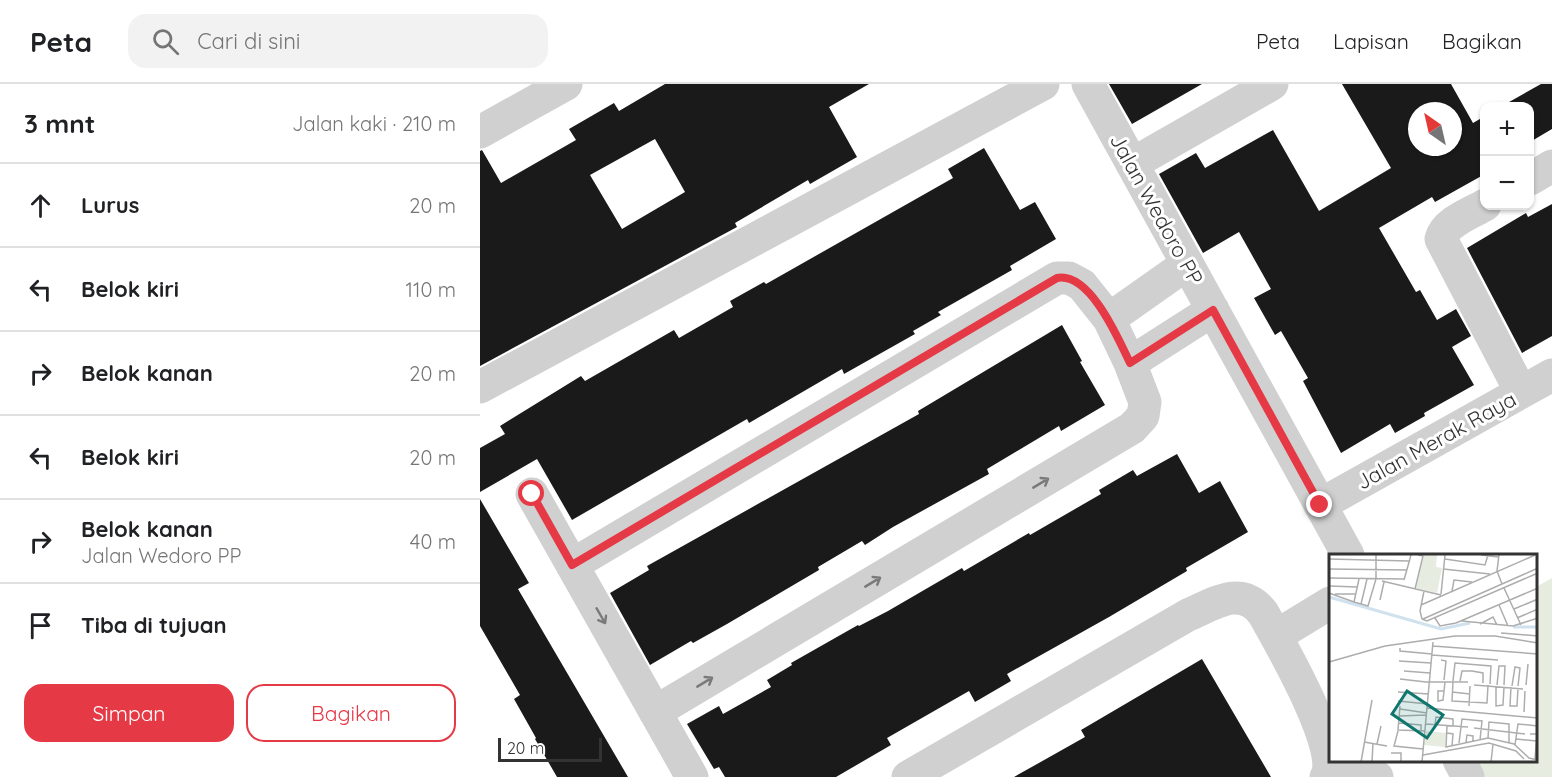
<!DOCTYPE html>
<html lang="id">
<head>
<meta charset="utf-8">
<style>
  body { margin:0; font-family:Quicksand,sans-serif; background:#f2f2f2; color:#202124 }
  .controls { position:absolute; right:18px; top:18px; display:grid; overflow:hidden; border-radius:12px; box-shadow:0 2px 4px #0004 }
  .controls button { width:54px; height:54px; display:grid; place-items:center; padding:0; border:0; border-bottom:2px solid #e0e0e0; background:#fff; color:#202124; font:30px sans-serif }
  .compass { position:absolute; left:928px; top:18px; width:54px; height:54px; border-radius:50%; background:#fff; box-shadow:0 2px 4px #0004; rotate:326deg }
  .scale { position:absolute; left:18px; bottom:15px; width:104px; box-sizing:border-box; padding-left:6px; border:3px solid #333; border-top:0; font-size:16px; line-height:21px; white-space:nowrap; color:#333; -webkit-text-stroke:4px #fff; paint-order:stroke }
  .stop { position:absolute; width:18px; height:18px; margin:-14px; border:4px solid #e63946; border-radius:50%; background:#fff }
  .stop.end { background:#e63946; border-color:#fff; box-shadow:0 2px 6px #0008 }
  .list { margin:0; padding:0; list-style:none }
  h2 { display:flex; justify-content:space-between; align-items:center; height:78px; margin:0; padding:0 24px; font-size:26px }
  h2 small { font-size:20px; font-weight:400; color:#757577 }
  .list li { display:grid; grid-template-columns:39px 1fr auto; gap:18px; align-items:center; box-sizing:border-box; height:84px; padding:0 24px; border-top:2px solid #e0e0e0 }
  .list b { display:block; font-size:22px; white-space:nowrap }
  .list p { margin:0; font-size:20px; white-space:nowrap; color:#757577 }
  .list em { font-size:20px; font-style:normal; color:#757577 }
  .actions { display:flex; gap:12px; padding:18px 24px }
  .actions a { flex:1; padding:14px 0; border:2px solid #e63946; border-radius:18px; text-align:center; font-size:21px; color:#e63946 }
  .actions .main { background:#e63946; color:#fff }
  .icon { flex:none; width:33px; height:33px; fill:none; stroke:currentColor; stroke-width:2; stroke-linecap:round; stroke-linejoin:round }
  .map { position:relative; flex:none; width:1072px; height:693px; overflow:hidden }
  header { display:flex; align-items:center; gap:36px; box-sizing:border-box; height:84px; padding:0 30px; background:#fff; border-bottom:2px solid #e0e0e0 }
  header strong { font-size:28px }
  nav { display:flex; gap:33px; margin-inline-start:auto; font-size:21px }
  .search { width:420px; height:54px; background:#f2f2f2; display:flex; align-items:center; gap:15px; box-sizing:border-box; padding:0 21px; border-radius:18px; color:#757577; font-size:22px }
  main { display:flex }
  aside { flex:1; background:#fff }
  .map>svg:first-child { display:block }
  .green { fill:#e6ecdf }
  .building { fill:#1a1a1a; fill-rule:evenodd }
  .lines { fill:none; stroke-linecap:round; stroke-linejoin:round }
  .minor { stroke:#d0d0d0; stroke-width:33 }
  .oneway { stroke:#7a7a7a }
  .route { stroke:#e63946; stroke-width:8 }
  .labels { text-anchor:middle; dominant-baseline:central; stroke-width:6; stroke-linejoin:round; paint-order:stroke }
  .street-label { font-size:21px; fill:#333; stroke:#fff }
  .inset-river { fill:none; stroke:#cfe2ee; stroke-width:3 }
  .inset-road { fill:none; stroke:#adadad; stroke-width:1.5 }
  .view { fill:#0f766e; fill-opacity:0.15; stroke:#0f766e; stroke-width:3 }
  .inset-edge { fill:none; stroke:#333; stroke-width:3 }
</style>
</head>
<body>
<header>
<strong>Peta</strong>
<div class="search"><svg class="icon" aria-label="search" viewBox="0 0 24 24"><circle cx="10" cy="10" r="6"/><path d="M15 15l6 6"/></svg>Cari di sini</div>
<nav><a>Peta</a><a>Lapisan</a><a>Bagikan</a></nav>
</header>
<main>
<aside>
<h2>3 mnt<small>Jalan kaki · 210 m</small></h2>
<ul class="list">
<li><svg class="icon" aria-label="ahead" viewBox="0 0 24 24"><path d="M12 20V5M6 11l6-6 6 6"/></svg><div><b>Lurus</b></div><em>20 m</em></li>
<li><svg class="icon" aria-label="left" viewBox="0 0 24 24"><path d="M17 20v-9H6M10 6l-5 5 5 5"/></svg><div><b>Belok kiri</b></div><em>110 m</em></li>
<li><svg class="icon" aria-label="right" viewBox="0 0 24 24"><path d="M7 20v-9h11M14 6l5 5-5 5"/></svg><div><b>Belok kanan</b></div><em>20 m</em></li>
<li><svg class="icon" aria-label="left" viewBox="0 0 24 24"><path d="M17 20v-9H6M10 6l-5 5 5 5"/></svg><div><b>Belok kiri</b></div><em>20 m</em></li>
<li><svg class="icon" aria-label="right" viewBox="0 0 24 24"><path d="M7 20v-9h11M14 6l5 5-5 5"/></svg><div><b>Belok kanan</b><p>Jalan Wedoro PP</p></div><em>40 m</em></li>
<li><svg class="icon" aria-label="arrive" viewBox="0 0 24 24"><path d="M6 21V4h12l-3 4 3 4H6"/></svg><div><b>Tiba di tujuan</b></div></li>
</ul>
<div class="actions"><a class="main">Simpan</a><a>Bagikan</a></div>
</aside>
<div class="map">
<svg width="1072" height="693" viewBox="0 0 1072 693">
  <rect width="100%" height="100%" fill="#fff"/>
  <path class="green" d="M1072,494V693H1003L995,677L1056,676V503Z"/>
  <path class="building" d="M185,0H389L349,23L377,73L330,100L328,96L255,139L257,143L0,282V67L2,66L21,99L96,56L89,45L134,19L139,27ZM175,55L205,108L142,145L110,91Z
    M629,0H722L652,40Z
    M862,0H971L993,39L1005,32V90L955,118L952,113L899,144L936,208L940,206L957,236L976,225L991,252L972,263L994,301L944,329L945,332L915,349L910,340L861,369L823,297L828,294L801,247L795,251L774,214L791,205L759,148L723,169L679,90L716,69L725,84L793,46L839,127L911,84ZM937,27H973V63H937Z
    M1061,0H1072V45L1050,58V22H1022Z
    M504,64L540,126L555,118L576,155L530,182L532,186L458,228L461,231L433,247L435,250L364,290L362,285L269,339L267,335L92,436L57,375L0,408V364L25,350L20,342L101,292L105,297L194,246L199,254L253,223L250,217L284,198L286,200L473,94L468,85Z
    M1072,120V252L1042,269L987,164L1046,129L1048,133Z
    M582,241L602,277L600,278L625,321L581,347L579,342L507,385L509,390L413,443L385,461L382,457L338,483L339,486L247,540L213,559L211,557L170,581L130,509L169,486L167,482L439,330L438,327Z
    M697,370L719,409L740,397L768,448L706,484L707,487L629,533L527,590L531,597L495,618L489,607L407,654L411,661L356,693H245L239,683L234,685L207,640L239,622L243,630L291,603L287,596L312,581L311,579L378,541L379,542L408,527L482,484L484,487L549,449L550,451L621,410L619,406L653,386L657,392Z
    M0,415L49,499L38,505L148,693H77L55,655L56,654L34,615L40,611L0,542Z
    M722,575L791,693H534L605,653L601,646Z"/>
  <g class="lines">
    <path class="minor" d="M608,0L868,471
      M0,48L86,0
      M652,80L792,0
      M1050,95L1072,82
      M1005,121C991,129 965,138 961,155L1041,308
      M629,235L707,180
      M650,279L733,226
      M0,303L563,0
      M52,410L212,693
      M840,421L1072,291
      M92,481L577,194H589L602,201L629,235L650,279L665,318L663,332L652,344L175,628
      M796,552L850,519
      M979,676L988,693
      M850,685L869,686L897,693
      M428,693L708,531C734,520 761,500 783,529C798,556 863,667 846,693"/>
  </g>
  <defs><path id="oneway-shaft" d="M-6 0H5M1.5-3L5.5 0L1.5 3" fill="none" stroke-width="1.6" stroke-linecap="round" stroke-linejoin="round" transform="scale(1.5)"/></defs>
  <g class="oneway">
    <use href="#oneway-shaft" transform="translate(561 399) rotate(-31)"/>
    <use href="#oneway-shaft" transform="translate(393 498) rotate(-31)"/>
    <use href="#oneway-shaft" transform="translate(121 532) rotate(60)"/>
    <use href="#oneway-shaft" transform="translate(225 598) rotate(-31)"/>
  </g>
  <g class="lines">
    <path class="route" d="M52,410L92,481L577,194C610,188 638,254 650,279L733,226L840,421"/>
  </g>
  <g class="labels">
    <g class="street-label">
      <text transform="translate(677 125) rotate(61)">Jalan Wedoro PP</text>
      <text transform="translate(956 356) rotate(-29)">Jalan Merak Raya</text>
    </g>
  </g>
  <g transform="translate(849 470)">
    <rect width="208" height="208" fill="#fff"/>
    <path d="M95,1H108L107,13L113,14L108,39L87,34ZM97,177L117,179L116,193L95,191Z" fill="#e6ecdf"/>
    <path class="inset-river" d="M0,43L112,75L141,69M184,73H209"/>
    <path class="inset-road" d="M152,1L170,3M170,1L168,17L173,30M0,5L80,7M116,5L156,11L159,1M0,15L78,16M114,15L161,20M0,24L76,25M30,25L25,48L32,50M38,25L32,50L39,52L47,25V1M75,26L82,1M53,27L112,41M0,32L29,33M175,34L192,71M86,35L94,2L89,1M123,37L125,26L143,28M0,39L25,48M6,40H27M112,40L116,1M51,46L55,28M92,51L206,1M170,51L179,72M185,55L209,45M106,64L111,72L127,69L209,34M188,64L209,55M93,65L98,67L209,19M93,65L91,57L95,37M94,65L209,14M133,67L184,72L209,64M151,70L164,63L168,71M172,79L209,82M104,92L209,100M71,94V97L103,100M103,101L169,106M112,106L117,107L115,126M70,107L102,109M0,108L56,92L126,82H166L209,89M75,117L101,119M71,125L97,128M124,127L126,109L162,112L161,130M131,127L133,117H143L154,119V129M97,128H139M124,128L123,147L158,149L159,131M145,131L194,135M168,131L170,112H176L175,131M197,131L199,110M167,132V152L174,151L175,133M183,132L186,113L191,114L189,132M182,133L181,152H188L189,134M115,137H109V147L114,146L116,128M69,138L100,140M123,138L141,140M69,147L99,150M71,152L69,176L96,177M140,152L141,132M98,154L209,164M71,155L98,159M195,158L196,137M70,162L97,161M69,169L92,171V176M97,170L139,173M106,171L107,163L124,165V172M118,172L117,193L159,184L185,190L200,204L209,206M145,174L196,180M69,177L65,192L94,195M118,179L124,180L123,192M201,180H208L206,205M159,184L160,168L180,170V189M187,185L208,187M35,188L58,192M137,188L138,181L144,182V187M130,189L133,165L153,167L151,186M48,190L52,172M186,191L189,170L209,172M62,199H72V208M94,201L160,189L187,197L195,205M32,208L43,146M43,208L44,189M93,208L104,88M162,208L164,190"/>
    <path class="view" d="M78,137L114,161L98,184L63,160Z"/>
    <rect width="208" height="208" class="inset-edge"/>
  </g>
</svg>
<div class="controls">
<button>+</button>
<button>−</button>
</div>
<svg class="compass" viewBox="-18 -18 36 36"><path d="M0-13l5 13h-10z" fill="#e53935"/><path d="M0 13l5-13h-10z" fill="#757577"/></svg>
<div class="scale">20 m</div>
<div class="stop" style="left:52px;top:410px"></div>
<div class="stop end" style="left:840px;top:421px"></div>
</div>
</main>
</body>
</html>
